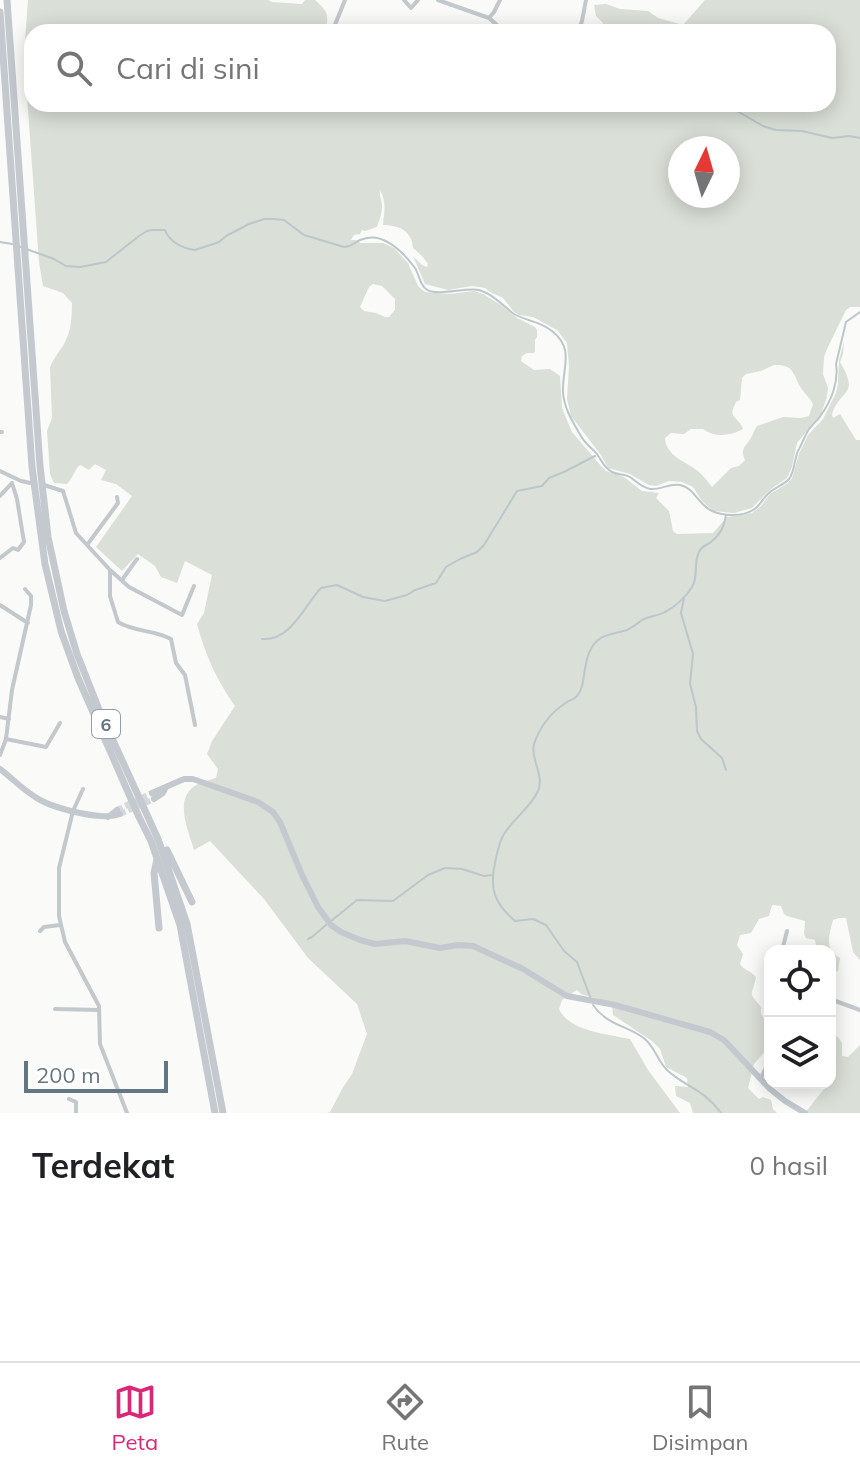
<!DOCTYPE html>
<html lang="id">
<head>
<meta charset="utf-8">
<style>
  body { margin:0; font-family:Mulish,sans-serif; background:#f6f6f6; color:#202124 }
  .controls { position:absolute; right:24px; bottom:24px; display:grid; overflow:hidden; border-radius:16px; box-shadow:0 4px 20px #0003 }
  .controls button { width:72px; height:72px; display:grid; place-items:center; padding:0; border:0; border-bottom:2px solid #e0e0e0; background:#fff; color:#202124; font:40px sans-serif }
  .compass { position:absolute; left:668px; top:136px; width:72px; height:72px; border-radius:50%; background:#fff; box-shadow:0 4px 20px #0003; rotate:5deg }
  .scale { position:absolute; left:24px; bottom:20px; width:144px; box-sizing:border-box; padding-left:8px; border:4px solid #657683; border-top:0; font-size:22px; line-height:28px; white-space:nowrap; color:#657683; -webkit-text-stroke:6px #fff; paint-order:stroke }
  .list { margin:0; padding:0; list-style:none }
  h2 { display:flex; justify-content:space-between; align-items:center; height:104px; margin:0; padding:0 32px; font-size:34px }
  h2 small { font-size:26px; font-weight:400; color:#757577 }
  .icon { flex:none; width:44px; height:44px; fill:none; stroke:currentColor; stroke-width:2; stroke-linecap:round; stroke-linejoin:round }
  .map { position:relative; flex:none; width:860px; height:1113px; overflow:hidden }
  .search { position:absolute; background:#fff; box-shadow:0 4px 20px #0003; left:24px; right:24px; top:24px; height:88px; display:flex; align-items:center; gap:20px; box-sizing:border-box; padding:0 28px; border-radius:24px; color:#757577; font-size:30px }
  .sheet { height:248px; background:#fff }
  nav { display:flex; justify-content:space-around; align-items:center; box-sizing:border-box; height:112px; border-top:2px solid #e0e0e0; background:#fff; font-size:22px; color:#757577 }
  nav a { display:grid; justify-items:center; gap:4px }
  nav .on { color:#db2777 }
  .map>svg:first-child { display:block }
  .green { fill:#dadfd7; fill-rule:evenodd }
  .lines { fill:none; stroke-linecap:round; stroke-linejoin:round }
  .stream { stroke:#bbc7cb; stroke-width:2 }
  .secondary-tunnel { stroke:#d5d9db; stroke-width:6; stroke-dasharray:6 3; stroke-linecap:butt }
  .street { stroke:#c3c8cc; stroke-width:4 }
  .secondary { stroke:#c3c9ce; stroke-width:6 }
  .highway { stroke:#c3c9ce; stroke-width:7 }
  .labels { text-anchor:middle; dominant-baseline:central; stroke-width:8; stroke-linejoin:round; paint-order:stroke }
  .shield { fill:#fff; stroke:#939fa8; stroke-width:2 }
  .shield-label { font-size:18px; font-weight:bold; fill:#657683 }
</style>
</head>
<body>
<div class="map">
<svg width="860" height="1113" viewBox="0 0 860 1113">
  <rect width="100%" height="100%" fill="#fafaf8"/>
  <path class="green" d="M28,0H268L272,2L302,4L305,0H315C329,13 328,13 326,32H32V104H574L598,112L607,104H828V32H599L603,23L596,16L594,5L606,4L620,9L648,11L658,18L683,25L705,0H860V307H850L846,310L827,349L824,357L823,374L828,388L827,397L821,414L797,443L792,467L787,478L771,489L752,508L734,513L713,511L702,501L693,487L682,482L669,481L656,486L649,485L630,474L608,468L601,455L571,416L567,399L569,366L567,343L557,330L533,317L519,315L514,312L503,298L490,292L485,288L472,286L448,290L425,284L413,256L422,265L427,267L428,264L423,257L413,248C412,231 399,225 383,225C384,212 387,203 380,190C379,196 382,199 382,206C382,214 379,220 377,227L365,231L362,230L360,234L354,235L351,240H355L361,243H383L394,248L408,263L418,286L425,292L450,294L474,291L483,294L501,305L517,318L535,327L537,330V337L535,340V352L534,353H527L522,356L521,361L534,370L550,369L560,376L562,407L564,413L572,432L601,466L606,471L624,477L642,491L659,493L656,498L669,511L673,531L677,534L713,533L727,517L752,513L761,506L770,494L788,483L792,478L799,454L808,435L823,419L836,393L838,384L839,360L844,341L843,354L840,362C860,396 841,388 832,414L833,418L840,414L856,440H860V960L853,952L846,918H839L833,920C829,935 824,950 840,958L838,971L830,974V951H817L815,940L806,938L804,934L805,921L787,916L784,914L781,906L772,905L769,916L759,919L751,933L740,935L737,945L743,954L740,964C744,970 751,971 756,977C752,998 747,990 761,1007V1014L770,1027V1049L768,1048L754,1064L748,1088L759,1099L763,1097L771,1100L773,1109L777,1113H693L690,1103L676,1096L675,1086L688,1087L687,1078L666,1067L660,1049L652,1041L613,1015L612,1003L581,994L577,990L562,1000L559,1009C570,1032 608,1034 630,1039L648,1070L680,1113H327L330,1112L342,1089L352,1074L367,1034L357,1004L308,958L264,899L210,841L194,850C189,832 175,803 192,788C198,783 209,780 216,778L218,769L207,754L212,741L235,706C217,681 205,654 197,624L204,613L212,575L185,561L177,583L161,577L155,566L138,554L122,571L96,547L132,496L116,484L101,480L106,470L95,464L89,470L80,465C74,470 73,478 67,484L54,483L50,474L47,431L52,418L50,368C53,359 59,352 64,344C71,332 72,317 72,303L63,293L43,286L39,262L24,55ZM680,148H728V196H680ZM373,284L382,286L395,299V310L389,317H385L376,313L364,311L360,307L369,287ZM774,365C795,365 792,373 801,388C805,394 810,398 813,404L809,416L801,418L783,417L757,426C755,429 753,433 752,436C747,446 739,448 745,460L739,466L731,468L712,487C709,484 707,480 703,476C691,462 666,459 665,438L671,433L684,434L691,429H703C715,438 730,436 743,429C737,414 727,420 736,402L740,400L742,378L746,374L761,371Z
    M830,1034L838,1037L842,1043V1056L848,1057L860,1045V1113H805L827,1085L826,1083H830Z"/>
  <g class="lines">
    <path class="stream" d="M725,104L763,126L776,130L802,131L832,138L849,136L860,138
      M0,242L12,244
      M18,246L54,259L66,266L80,267L106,262L139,236L147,231L152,230H165C169,242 184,249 195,250L219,242L226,236L249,224L264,219H274L284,220L304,235L344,247C352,247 353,243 360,240C382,230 403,252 415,268C419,274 420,285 426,289C436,297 466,287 479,290C493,294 503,306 514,314C526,321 540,321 552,331C575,349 562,368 563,392C564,409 573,422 581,436C585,444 592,448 597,454C602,461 604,468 612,472C618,475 625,474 630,477C637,482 641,487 650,489C661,490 669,483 680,485C695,488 698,505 712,511C723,516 742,517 753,510C760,506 763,498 769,493C775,487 784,485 789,479C795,471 794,460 798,451C802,444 805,435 809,429C813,424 818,420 821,415C831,401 839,382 836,364L846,322L860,312
      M684,598L681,613L693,654L690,684L696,707L697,731L701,739L722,758L726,770
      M262,639C291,641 304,606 321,588L337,585L363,597L385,601L407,595L415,590L436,583L446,567L460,559L477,552L484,545L517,491L542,486L549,478L566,471L595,456
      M331,921L357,900L393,901L428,875L445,868L462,869L484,876L492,875
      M308,939L312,937L326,925
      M591,999L577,962L564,951L546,925L533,919L515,921C495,904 489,889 495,863C497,853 499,842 504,834C514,818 530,808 538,791C545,775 530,760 534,744C540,726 550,713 567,702C570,700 575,699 577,696C588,684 580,656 598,640C604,634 618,633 627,630C633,627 637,624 642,620C649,616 658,616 665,612C675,607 686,597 692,587C699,576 693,563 699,552C702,545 707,546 712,541C721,534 724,526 726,515
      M593,1005C608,1026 627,1025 645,1039C655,1048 658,1061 667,1070C685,1087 704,1089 721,1113"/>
    <path class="secondary-tunnel" d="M117,810L152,793
      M120,814L154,799"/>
    <path class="street" d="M404,0L411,8L418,0
      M438,0L489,18L494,12L500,0
      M489,18L505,32
      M332,32L345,0
      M578,32L582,21L586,0
      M0,432H2
      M0,471L21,481L35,484
      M44,485L63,491L76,533L110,570L129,587L182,615L194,586
      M0,496L12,483
      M87,545L118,503L117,497
      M0,558L13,548L18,550L24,542L17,499L12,483
      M110,570V596L118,622C134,632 155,630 171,639L176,663L185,675L195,725
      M122,580L137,559
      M0,605L28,623
      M0,717L9,719
      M6,739L46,747L60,723
      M0,755L6,739L12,690L31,605V596L25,589
      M83,789L73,811L59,868V916L65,942L99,1006L100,1044L127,1113
      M40,931L44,927L60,925
      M782,951L787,931
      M830,999L860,1010
      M55,1009L99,1010
      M761,1078L770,1059
      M69,1099L76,1102V1113"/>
    <path class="secondary" d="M0,769C13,779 25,792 40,800C57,809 102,821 120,814
      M152,793L184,779H193L258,802L273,812L280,822L302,875L318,907L331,925L341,932L360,940L375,944L405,941L440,948L458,945L473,946L523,969L567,996L615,1005L710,1032L724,1040L770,1089L785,1101L805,1113
      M154,799L163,793L165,789
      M108,817L117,810"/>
    <path class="highway" d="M7,0L40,466L48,537L64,611L77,654L100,712L158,839L187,924L223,1113
      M0,12L32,467L45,564L61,631L78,678L139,817L151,841L180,925L215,1113
      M167,850L192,902
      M157,859L154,873L159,928"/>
  </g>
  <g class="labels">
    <rect class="shield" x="92" y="710" width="28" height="28" rx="6"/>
    <g class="shield-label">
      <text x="106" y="724">6</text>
    </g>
  </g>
</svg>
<div class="controls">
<button><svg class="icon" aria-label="locate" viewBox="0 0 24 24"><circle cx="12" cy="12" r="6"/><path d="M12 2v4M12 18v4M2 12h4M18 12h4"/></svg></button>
<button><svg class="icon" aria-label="layers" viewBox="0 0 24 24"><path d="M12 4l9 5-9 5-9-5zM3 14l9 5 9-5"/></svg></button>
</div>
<svg class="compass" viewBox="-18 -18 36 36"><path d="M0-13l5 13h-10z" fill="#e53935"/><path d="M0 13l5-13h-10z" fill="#757577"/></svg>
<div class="scale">200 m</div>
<div class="search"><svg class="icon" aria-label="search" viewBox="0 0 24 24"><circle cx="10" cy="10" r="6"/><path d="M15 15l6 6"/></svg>Cari di sini</div>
</div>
<section class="sheet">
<h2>Terdekat<small>0 hasil</small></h2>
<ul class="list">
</ul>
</section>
<nav>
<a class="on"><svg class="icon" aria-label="map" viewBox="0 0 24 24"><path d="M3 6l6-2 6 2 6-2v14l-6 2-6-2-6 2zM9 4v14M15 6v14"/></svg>Peta</a>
<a><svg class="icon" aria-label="directions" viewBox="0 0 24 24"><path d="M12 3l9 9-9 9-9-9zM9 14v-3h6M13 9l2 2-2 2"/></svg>Rute</a>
<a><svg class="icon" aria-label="saved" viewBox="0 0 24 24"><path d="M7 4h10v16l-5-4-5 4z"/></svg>Disimpan</a>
</nav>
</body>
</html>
